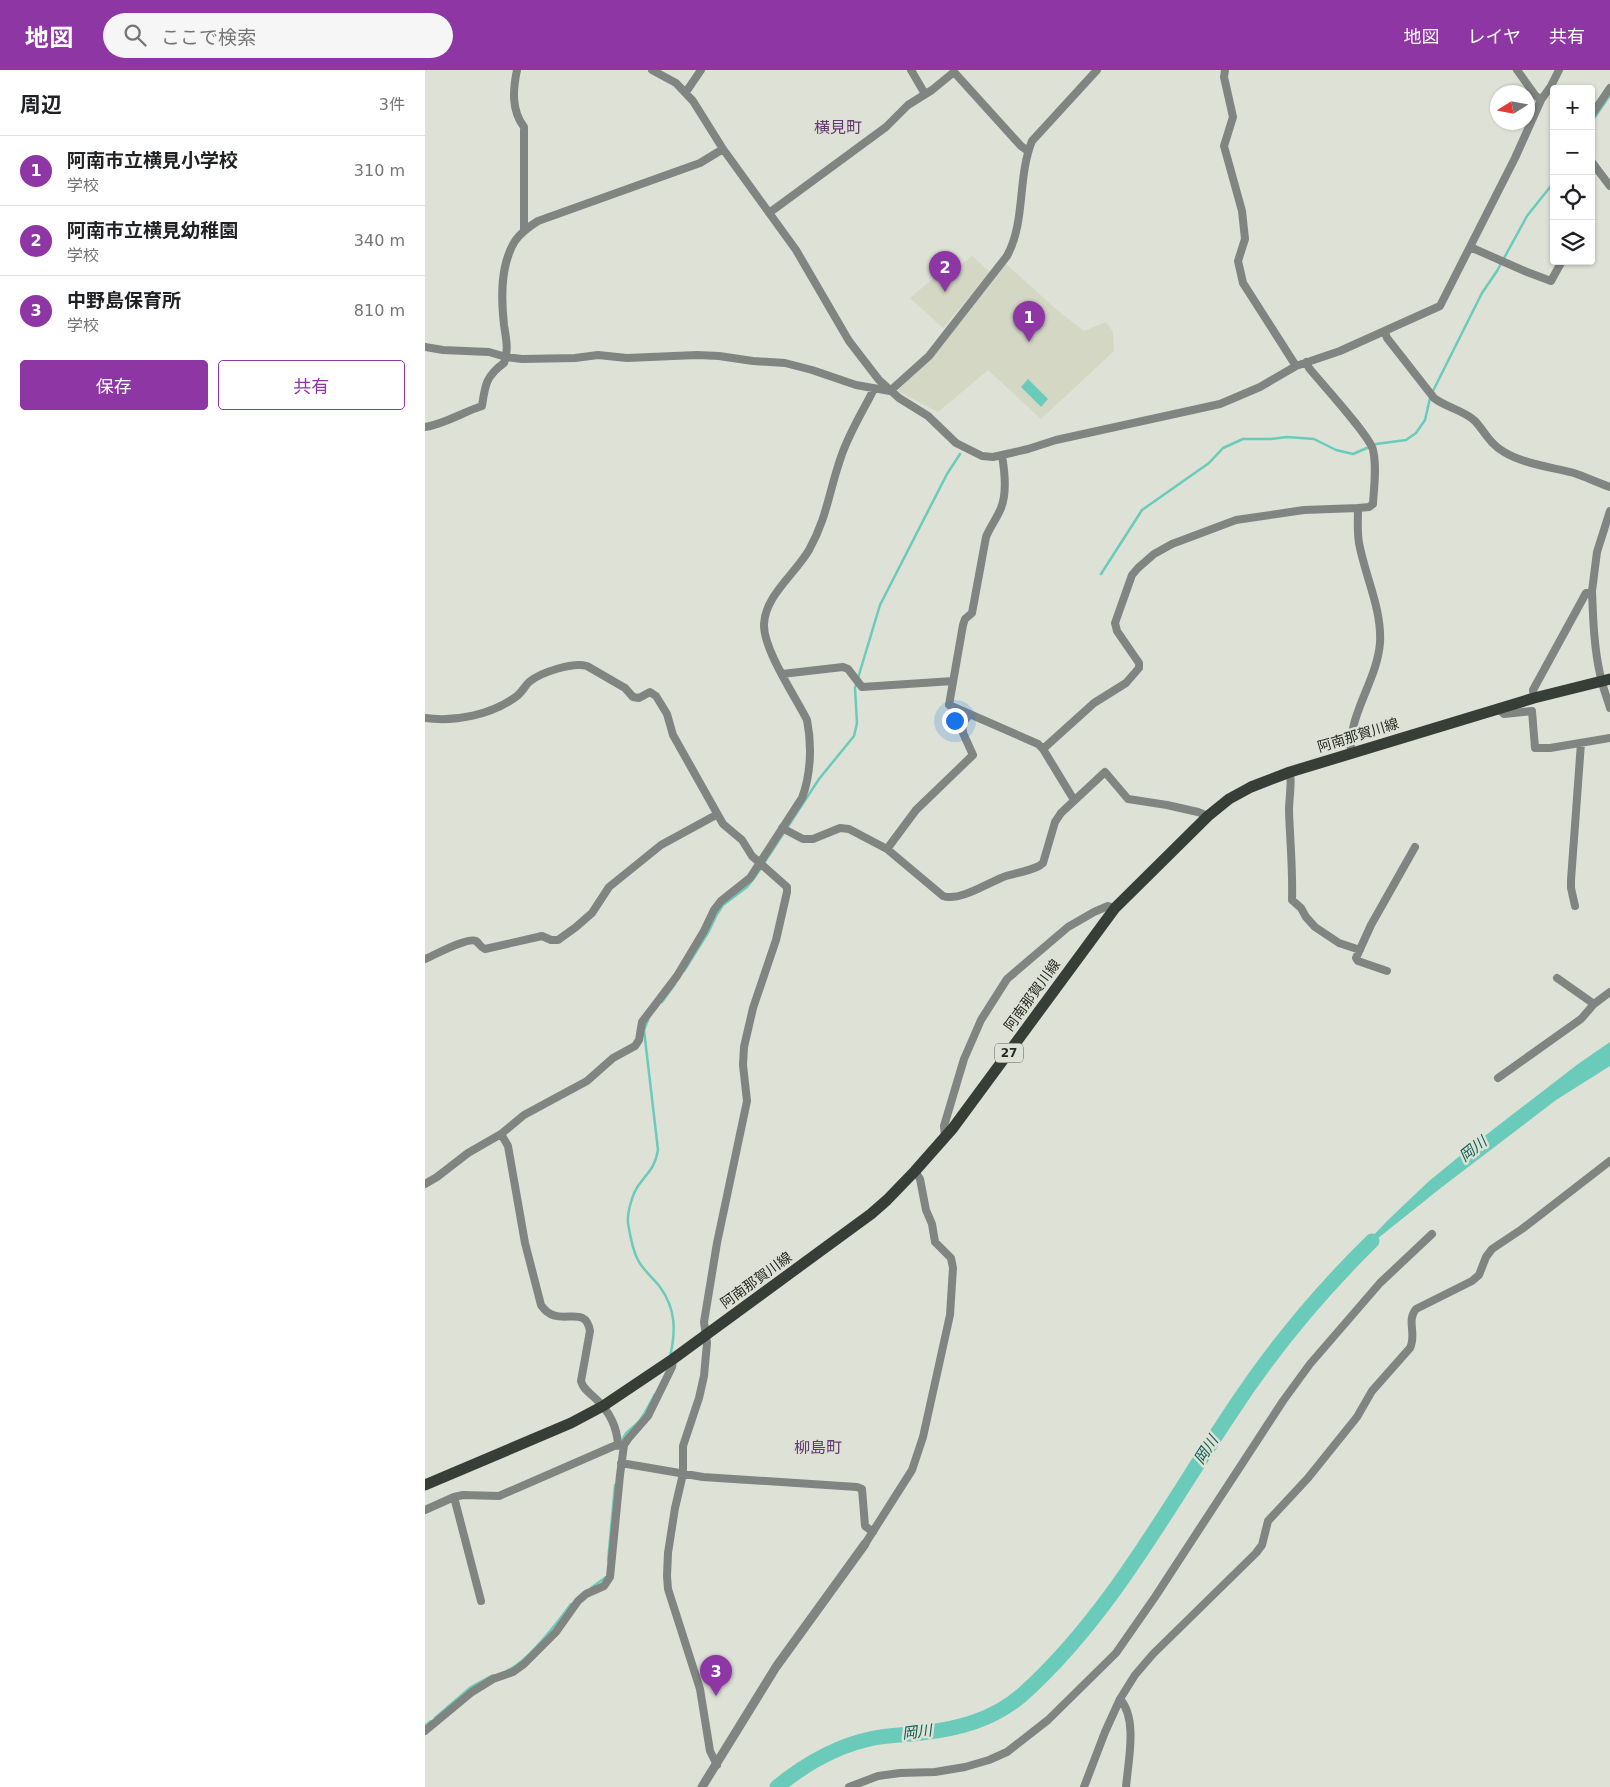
<!DOCTYPE html>
<html lang="ja">
<head>
<meta charset="utf-8">
<style>
  body { margin:0; font-family:"DejaVu Sans","Noto Sans JP",sans-serif; background:#f6f6f6; color:#202124 }
  .controls { position:absolute; right:15px; top:15px; display:grid; overflow:hidden; border-radius:5px; box-shadow:0 1px 4px #0004 }
  .controls button { width:45px; height:45px; display:grid; place-items:center; padding:0; border:0; border-bottom:1px solid #e0e0e0; background:#fff; color:#202124; font:25px sans-serif }
  .compass { position:absolute; left:1065px; top:15px; width:45px; height:45px; border-radius:50%; background:#fff; box-shadow:0 1px 4px #0004; rotate:259deg }
  .you { position:absolute; left:529px; top:650px; width:18px; height:18px; margin:-12px; border:4px solid #fff; border-radius:50%; background:#1a73e8; box-shadow:0 0 0 8px #1a73e833 }
  .badge { display:grid; place-items:center; width:32px; height:32px; border-radius:50%; background:#8d36a4; color:#fff; font-size:16px; font-weight:700 }
  .pin { position:absolute; translate:-50% -41px; filter:drop-shadow(0 1px 2px #0008) }
  .pin::after { content:''; position:absolute; top:26px; width:18px; height:15px; background:inherit; clip-path:polygon(0 0,100% 0,50% 100%) }
  .list { margin:0; padding:0; list-style:none }
  h2 { display:flex; justify-content:space-between; align-items:center; height:65px; margin:0; padding:0 20px; font-size:21px }
  h2 small { font-size:16px; font-weight:400; color:#757577 }
  .list li { display:grid; grid-template-columns:32px 1fr auto; gap:15px; align-items:center; box-sizing:border-box; height:70px; padding:0 20px; border-top:1px solid #e0e0e0 }
  .list b { display:block; font-size:19px; white-space:nowrap }
  .list p { margin:0; font-size:16px; white-space:nowrap; color:#757577 }
  .list em { font-size:16px; font-style:normal; color:#757577 }
  .actions { display:flex; gap:10px; padding:15px 20px }
  .actions a { flex:1; padding:11px 0; border:1px solid #8d36a4; border-radius:5px; text-align:center; font-size:18px; color:#8d36a4 }
  .actions .main { background:#8d36a4; color:#fff }
  .icon { flex:none; width:28px; height:28px; fill:none; stroke:currentColor; stroke-width:2; stroke-linecap:round; stroke-linejoin:round }
  .map { position:relative; flex:none; width:1185px; height:1717px; overflow:hidden }
  header { display:flex; align-items:center; gap:30px; box-sizing:border-box; height:70px; padding:0 25px; background:#8d36a4; color:#fff }
  header strong { font-size:24px }
  nav { display:flex; gap:28px; margin-inline-start:auto; font-size:18px }
  .search { width:350px; height:45px; background:#f6f6f6; display:flex; align-items:center; gap:12px; box-sizing:border-box; padding:0 18px; border-radius:28px; color:#757577; font-size:19px }
  main { display:flex }
  aside { flex:1; background:#fff }
  .map>svg:first-child { display:block }
  .built { fill:#d3d7c4 }
  .water { fill:#6bcbbb }
  .lines { fill:none; stroke-linecap:round; stroke-linejoin:round }
  .stream { stroke:#6bcbbb; stroke-width:2.5 }
  .river { stroke:#6bcbbb; stroke-width:15 }
  .minor { stroke:#818582; stroke-width:8 }
  .tertiary { stroke:#818582; stroke-width:9 }
  .primary { stroke:#373e38; stroke-width:11 }
  .labels { text-anchor:middle; dominant-baseline:central; stroke-width:5; stroke-linejoin:round; paint-order:stroke }
  .shield { fill:#dee1d5; stroke:#5e6058; stroke-width:1 }
  .shield-label { font-size:12px; font-weight:bold; fill:#272823 }
  .street-label { font-size:14px; fill:#272823; stroke:#dee1d5 }
  .water-label { font-size:15px; font-style:italic; fill:#0c5f55; stroke:#dee1d5 }
  .quarter-label { font-size:16px; fill:#63396f; stroke:#dee1d5 }
</style>
</head>
<body>
<header>
<strong>地図</strong>
<div class="search"><svg class="icon" aria-label="search" viewBox="0 0 24 24"><circle cx="10" cy="10" r="6"/><path d="M15 15l6 6"/></svg>ここで検索</div>
<nav><a>地図</a><a>レイヤ</a><a>共有</a></nav>
</header>
<main>
<aside>
<h2>周辺<small>3件</small></h2>
<ul class="list">
<li><span class="badge">1</span><div><b>阿南市立横見小学校</b><p>学校</p></div><em>310 m</em></li>
<li><span class="badge">2</span><div><b>阿南市立横見幼稚園</b><p>学校</p></div><em>340 m</em></li>
<li><span class="badge">3</span><div><b>中野島保育所</b><p>学校</p></div><em>810 m</em></li>
</ul>
<div class="actions"><a class="main">保存</a><a>共有</a></div>
</aside>
<div class="map">
<svg width="1185" height="1717" viewBox="0 0 1185 1717">
  <rect width="100%" height="100%" fill="#dee1d5"/>
  <path class="built" d="M547,186L565,202L518,258L485,228L512,205H519L528,201Z
    M581,194L632,240L659,261L681,252L688,262L689,281L616,349L563,300L513,342L473,321L477,314L513,281Z"/>
  <path class="water" d="M603,309L623,329L616,337L596,317Z
    M1185,972V996L1131,1030L1017,1117L922,1193L962,1151L1003,1112L1048,1075L1153,994Z"/>
  <g class="lines">
    <path class="stream" d="M1166,53L1185,25
      M1007,323L1057,223L1072,201L1102,146L1129,112
      M676,504L717,440L784,393L798,378L818,369H846L862,367L889,369L911,380L928,384L951,374L981,370L991,363L1000,350L1005,328
      M259,901L284,861L291,846L298,835L322,817L330,807L394,709L429,666L432,653L430,618L455,535L522,404L535,384
      M237,932L250,914
      M223,950L219,960L233,1080C230,1098 223,1102 213,1116C207,1125 202,1143 203,1153C205,1165 207,1179 213,1190C218,1200 228,1208 235,1217C251,1239 251,1261 245,1287
      M197,1372C199,1361 209,1358 215,1350C221,1342 225,1333 230,1324
      M183,1491L190,1415
      M166,1518L181,1507
      M83,1600C102,1592 133,1552 146,1534
      M10,1648L46,1617L68,1605
      M0,1656L6,1651"/>
    <path class="river" d="M352,1717C380,1694 414,1675 449,1668C465,1665 480,1665 496,1663C533,1659 568,1650 597,1625C684,1547 741,1440 805,1344C846,1281 893,1224 947,1171"/>
    <path class="minor" d="M92,0C88,19 86,40 99,57V160
      M227,0L251,13L268,31L298,79L371,180L424,271L454,310L474,328L503,346L531,373L557,386L568,387L603,379L631,370L795,334L835,317L871,296L915,281L1015,236L1090,88L1116,30L1126,16L1134,0
      M486,0L500,24
      M800,0L799,7L808,47L799,76L817,141L820,169L813,191L818,213L871,296
      M1092,0L1110,25L1116,30
      M261,22L276,0
      M1166,46L1185,18
      M1166,91L1185,116
      M344,143L461,57L483,35L507,20L529,2L596,76L603,81
      M1045,177L1102,202L1126,211L1137,191
      M960,262L962,268L1009,328C1022,338 1038,340 1050,351C1060,362 1065,374 1079,382C1099,394 1126,397 1149,403C1161,407 1173,413 1185,417
      M0,277L18,280L64,282L81,287L97,289L150,288L173,285L202,288L272,285L294,286L328,291L360,293L387,300L431,315L465,321L504,286L582,186C601,151 592,108 607,71L672,0
      M881,292L884,298C896,313 945,366 948,380C952,397 949,416 948,434L944,437L933,438C933,450 932,461 934,473C940,506 957,539 955,573C952,611 923,644 926,683
      M0,357C20,354 38,342 57,336C60,315 61,306 79,293C84,281 81,268 79,255C76,228 75,195 90,171C96,162 105,156 113,151L275,93L298,79
      M577,386C580,403 582,423 576,438C572,448 565,457 561,467L547,543L540,549L538,555L524,635L613,674L618,679L649,730
      M1167,521C1168,548 1169,577 1175,604C1177,616 1182,627 1185,638
      M357,604L418,597L423,599L437,617L528,611
      M1109,628L1108,620L1161,523L1167,521L1172,482L1185,441
      M1073,639L1079,644L1107,641L1110,678H1125L1185,668
      M0,648C30,652 67,645 92,626C97,622 100,616 104,612C116,602 148,592 162,596L200,618L208,627L214,628L225,622L231,626L242,644L248,665L298,754L317,770L327,786L362,817V822L351,870L328,938L319,977L318,995L322,1031L292,1173L279,1252L282,1273L279,1306L274,1328L258,1376V1404L250,1438L243,1483L242,1506L243,1519L275,1619L285,1681L292,1695
      M618,679L669,633L701,613L714,598V593L692,561L690,553L707,505L713,498L729,484L747,474L811,450L879,440L933,438
      M865,702C867,715 864,728 864,741C865,771 868,800 867,830L876,838L881,847L890,857L914,873L935,880
      M357,758L378,769H388L415,758L424,759L462,779L518,826C535,832 564,812 581,806C592,803 603,801 614,796L618,793L630,752L636,743L680,702L703,729L742,735L773,742L783,746
      M462,779L491,740L548,685L538,663L537,654L544,645
      M1150,836L1146,818V810L1156,673
      M0,889C10,885 42,867 51,871C55,874 55,877 60,879L117,866L126,870H133L151,857L167,843L184,817L236,775L291,745
      M962,901L933,891L931,888L946,855L990,777
      M1132,908L1169,934
      M1073,1008L1156,949L1169,934L1185,922
      M76,1064L83,1076L100,1173L116,1235C133,1261 160,1231 165,1261L156,1311C158,1319 165,1323 171,1329C185,1342 192,1356 193,1375
      M520,1068L519,1056L539,989L556,950L582,909L643,857L669,842L683,836L690,838
      M0,1114L12,1107L43,1083L76,1064L99,1045L162,1011L188,988L210,976L214,970L217,952L252,906L279,861L289,840L296,831L325,808L377,728C386,704 387,675 382,650C370,626 338,579 339,554C340,526 370,504 384,480C402,448 404,421 416,387C424,363 438,341 449,319
      M196,1393L278,1407L432,1417L437,1419L440,1456L448,1462
      M29,1427L56,1531
      M0,1440L29,1427L38,1425L74,1426L189,1376L197,1375
      M440,1474L487,1400L498,1367L525,1245L528,1198L526,1188L510,1172L507,1154L501,1140L495,1109L490,1101
      M695,1629C713,1649 703,1692 701,1717
      M0,1661L47,1622L68,1609L88,1602L99,1594L131,1562L153,1531L161,1524L179,1516L185,1507L195,1405L199,1375L203,1369L223,1346L247,1297L248,1289
      M424,1717L453,1706L475,1703L510,1702L540,1697L564,1690L582,1682L623,1650L691,1583L730,1527L858,1331L885,1294L955,1213L1007,1164
      M659,1717L680,1662L695,1629L710,1605L728,1584L831,1483L837,1475L843,1451L883,1408L932,1347L947,1321L985,1278C992,1264 981,1251 991,1239L1047,1211L1054,1205L1061,1187L1067,1179L1097,1159L1185,1091"/>
    <path class="tertiary" d="M277,1717L351,1597L440,1474"/>
    <path class="primary" d="M0,1415L146,1353L178,1336L248,1289L446,1144L462,1130L490,1101L528,1058L690,838L783,746L804,729L826,717L865,702L1109,628L1185,609"/>
  </g>
  <g class="labels">
    <rect class="shield" x="570" y="973.5" width="28" height="19" rx="4"/>
    <g class="shield-label">
      <text x="584" y="983">27</text>
    </g>
    <g class="street-label">
      <text transform="translate(933 665) rotate(-17)">阿南那賀川線</text>
      <text transform="translate(607 925) rotate(-54)">阿南那賀川線</text>
      <text transform="translate(331 1210) rotate(-36)">阿南那賀川線</text>
    </g>
    <g class="water-label">
      <text transform="translate(1048 1079) rotate(-38)">岡川</text>
      <text transform="translate(781 1380) rotate(-57)">岡川</text>
      <text transform="translate(492 1662) rotate(-7)">岡川</text>
    </g>
    <g class="quarter-label">
      <text x="413" y="57">横見町</text>
      <text x="393" y="1377">柳島町</text>
    </g>
  </g>
</svg>
<div class="controls">
<button>+</button>
<button>−</button>
<button><svg class="icon" aria-label="locate" viewBox="0 0 24 24"><circle cx="12" cy="12" r="6"/><path d="M12 2v4M12 18v4M2 12h4M18 12h4"/></svg></button>
<button><svg class="icon" aria-label="layers" viewBox="0 0 24 24"><path d="M12 4l9 5-9 5-9-5zM3 14l9 5 9-5"/></svg></button>
</div>
<svg class="compass" viewBox="-18 -18 36 36"><path d="M0-13l5 13h-10z" fill="#e53935"/><path d="M0 13l5-13h-10z" fill="#757577"/></svg>
<div class="you"></div>
<div class="pin badge" style="left:604px;top:272px">1</div>
<div class="pin badge" style="left:520px;top:222px">2</div>
<div class="pin badge" style="left:291px;top:1626px">3</div>
</div>
</main>
</body>
</html>
